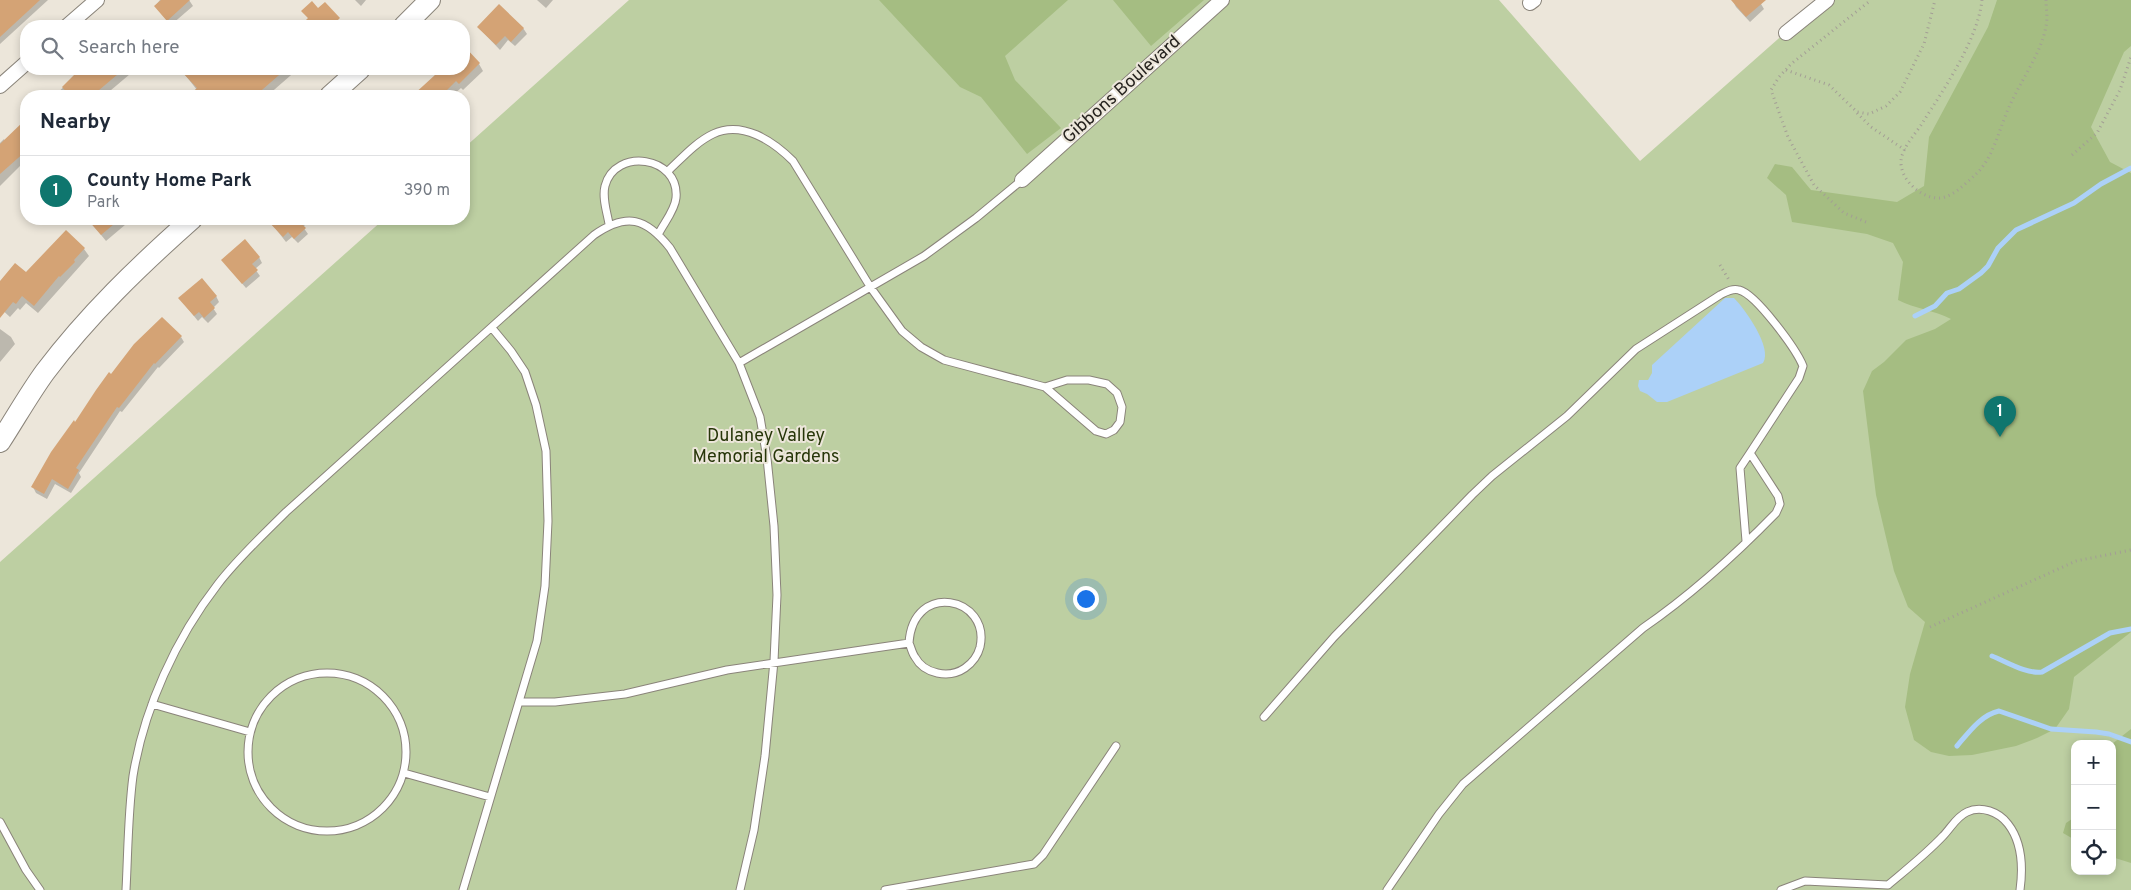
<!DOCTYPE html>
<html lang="en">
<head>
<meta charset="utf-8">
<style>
  body { margin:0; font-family:Overpass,sans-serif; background:#f2f2f3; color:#1f2937 }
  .controls { position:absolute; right:15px; bottom:15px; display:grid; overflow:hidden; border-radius:10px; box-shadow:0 2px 8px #0003 }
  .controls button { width:45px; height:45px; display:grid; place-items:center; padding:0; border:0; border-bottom:1px solid #e0e1e3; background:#fff; color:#1f2937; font:25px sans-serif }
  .you { position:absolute; left:1085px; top:598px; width:18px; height:18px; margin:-12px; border:4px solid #fff; border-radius:50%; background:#1a73e8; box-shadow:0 0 0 8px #1a73e833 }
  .badge { display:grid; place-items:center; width:32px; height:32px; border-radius:50%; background:#0f766e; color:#fff; font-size:16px; font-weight:700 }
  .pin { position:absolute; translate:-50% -41px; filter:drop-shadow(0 1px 2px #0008) }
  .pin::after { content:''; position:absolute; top:26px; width:18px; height:15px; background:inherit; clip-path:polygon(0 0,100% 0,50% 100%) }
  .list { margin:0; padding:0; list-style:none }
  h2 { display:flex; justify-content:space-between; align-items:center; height:65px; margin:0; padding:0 20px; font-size:21px }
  h2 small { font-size:16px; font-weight:400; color:#747a83 }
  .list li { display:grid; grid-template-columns:32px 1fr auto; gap:15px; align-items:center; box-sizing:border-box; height:70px; padding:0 20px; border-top:1px solid #e0e1e3 }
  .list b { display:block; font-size:19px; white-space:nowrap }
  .list p { margin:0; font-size:16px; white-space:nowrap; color:#747a83 }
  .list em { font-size:16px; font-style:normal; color:#747a83 }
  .icon { flex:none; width:28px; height:28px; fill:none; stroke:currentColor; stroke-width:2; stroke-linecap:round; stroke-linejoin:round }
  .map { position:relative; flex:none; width:2131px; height:890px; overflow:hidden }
  .search { position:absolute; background:#fff; box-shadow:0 2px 8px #0003; left:20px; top:20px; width:450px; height:55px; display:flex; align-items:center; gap:12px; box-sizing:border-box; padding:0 18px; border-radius:20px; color:#747a83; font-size:19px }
  .panel { position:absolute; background:#fff; box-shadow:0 2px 8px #0003; left:20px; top:90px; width:450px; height:135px; border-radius:20px }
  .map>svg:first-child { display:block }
  .green { fill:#bdcfa2; fill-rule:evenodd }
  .forest { fill:#a5bd82 }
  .water { fill:#acd1f8 }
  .shadow { fill:#0003 }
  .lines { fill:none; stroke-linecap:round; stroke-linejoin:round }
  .stream { stroke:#acd1f8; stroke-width:5 }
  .building { fill:#d4a375 }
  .lane-casing { stroke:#8a847a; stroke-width:9 }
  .street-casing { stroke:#8a847a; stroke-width:16 }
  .secondary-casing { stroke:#8a847a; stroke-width:22 }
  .path { stroke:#a39e95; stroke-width:3; stroke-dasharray:1 4; stroke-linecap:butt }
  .lane { stroke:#fff; stroke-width:7 }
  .street { stroke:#fff; stroke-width:14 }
  .secondary { stroke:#fff; stroke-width:20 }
  .labels { text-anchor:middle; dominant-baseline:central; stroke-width:4; stroke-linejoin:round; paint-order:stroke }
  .street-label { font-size:18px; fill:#272420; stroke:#ece6da }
  .park-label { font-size:18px; fill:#273609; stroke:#ece6da }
</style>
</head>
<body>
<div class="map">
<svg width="2131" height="890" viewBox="0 0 2131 890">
  <rect width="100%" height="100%" fill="#ece6da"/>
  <path class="green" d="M629,0H1499L1640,161L1822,0H2131V890H0V562L384,219H464V148ZM2075,744H2112V871H2075Z"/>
  <path class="forest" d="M879,0H1068L1005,56L1015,80L1061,128L1027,154L981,97L960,87Z
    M1113,0H1204L1151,46Z
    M1997,0H2131V46L2124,52L2091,127L2110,162L2131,173V632L2074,677L2069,709L2055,729L2037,738L2016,746L1972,755L1949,756L1931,752L1914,740L1905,707L1910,674L1925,622L1908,607L1894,571L1876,495L1863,391L1872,371L1884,362L1906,340L1935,329L1951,319C1934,310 1915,309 1898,300L1903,262L1893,243L1867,234L1792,222L1786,195L1767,178L1775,164L1792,167L1811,190L1897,202L1924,186L1929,137L1988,27Z
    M2131,729V863L2112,857V744Z
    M2075,817V840L2063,833L2066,823Z"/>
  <path class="water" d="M1725,298H1734C1745,309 1773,348 1763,363L1667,402H1657L1647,394L1640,391L1638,386L1639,380H1648L1652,373V365Z"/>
  <path class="shadow" d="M3,0H48L0,44V3Z
    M160,0H189L193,6L171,25L155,6Z
    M355,0H366L361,6Z
    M537,0H553L546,8Z
    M1735,0H1762L1761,4L1764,9L1750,22L1736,7L1733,1Z
    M325,4L342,24L340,26H306L304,23L309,19L303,11L318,10Z
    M479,28H523L527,34L515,46L508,40L500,50Z
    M464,48L479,64L483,71L463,90L461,88L452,96H414L435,76L433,72L437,69H464Z
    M83,69H136L104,96H54Z
    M187,69H194L207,83L223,69H232L239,76L247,69H298L267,96H198L195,92L197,90L183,72Z
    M26,117V157L22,161L23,163L0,186V143L4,139L5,141L25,122L24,119Z
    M88,219H132L106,241Z
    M268,219H311L303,227L308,234L298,243L292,237L286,242Z
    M66,232L84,249L89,256L38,313L26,303L20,310L18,308L10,317L0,308V283L26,274Z
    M259,257L262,263L255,269L260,276L246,288L226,265Z
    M216,296L219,302L213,308L217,314L208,323L202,317L198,321L180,299Z
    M0,329L11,337L15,344L0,362Z
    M181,337L184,342L159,368L158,367L122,412L120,411L79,473L81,477L71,493L55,484L47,499L36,493L33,487L76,423L111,375Z"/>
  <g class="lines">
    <path class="stream" d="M1915,316L1935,306L1947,293L1959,289L1981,273L1988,266L1998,248L2016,230L2074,203L2101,184L2131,168
      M1992,656C2007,662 2026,674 2042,672L2110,633L2131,629
      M1957,746C1969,732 1981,715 1999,711L2051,729L2096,732L2109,734L2131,742"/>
  </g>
  <path class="building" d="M0,0H40L0,37Z
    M161,0H190L167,21L154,6Z
    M1731,0H1766L1746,17Z
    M312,1L318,8L325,2L340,18L331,26H300L308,18L301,11Z
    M499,4L524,28L511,42L505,36L496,45L477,27Z
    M464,46L480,63L459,84L456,81L441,96H412L435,75L428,69H464Z
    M80,69H124L92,96H70L62,87Z
    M179,69H286L255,96H188L197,88Z
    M26,119V151L0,174V144Z
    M87,219H120L101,235Z
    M266,219H303L300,222L306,228L294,239L288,232L283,237Z
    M66,230L85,248L74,260L75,262L60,277L59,276L34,306L22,296L16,304L13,302L0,318V281L15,263L26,272Z
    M245,239L260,257L252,264L258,270L242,284L221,260Z
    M202,278L217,296L210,302L215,308L204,318L199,312L194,316L178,298Z
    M162,317L182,336L155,364L154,363L119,408L117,407L76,468L79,470L68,489L52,479L44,494L31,487L51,452L74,420L75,422L96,390L109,372L111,374L134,344Z"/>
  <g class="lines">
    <g class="lane-casing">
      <path id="lane" d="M668,171C682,158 696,142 713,134C742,120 773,141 793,161L871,288L902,331L921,347L944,360L1045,387L1067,380H1089L1107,384L1117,393L1122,407L1120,422L1114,430L1106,434L1096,431L1045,387
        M609,224C607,212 602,198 605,186C615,147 680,156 676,198C675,210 664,223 659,233
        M739,363L924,256L976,218L1022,180
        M1746,541L1740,468L1750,453
        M248 752a79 79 0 1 1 158 0a79 79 0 1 1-158 0Z
        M520,702H555L625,694L727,670L909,643C913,580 991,597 980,647C978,655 972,663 965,668C949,679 924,674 915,657C912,653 911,647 909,643
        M152,704L250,732
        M1264,717L1334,637L1472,495L1492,476L1567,416L1636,349L1720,295C1726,292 1732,288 1739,290C1756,294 1796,349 1803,366L1799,378L1750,453L1778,496L1780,504L1776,513C1735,555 1691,595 1643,628L1463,784L1439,814L1387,890
        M404,773L490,797
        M0,822L26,870L40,890
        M126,890C128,852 128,814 133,776C144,708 176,638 218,584C238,558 263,535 286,512L594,235C627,212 646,218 670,248L739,363L760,417L767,458L774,526L777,595L774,661L765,756L754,830L740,890
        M463,890L537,641L545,586L548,521L546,451L536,405L525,372L511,351L492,328
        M885,890L1034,864L1043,855L1116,746
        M1781,890L1805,881L1888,885C1907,869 1926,854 1943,836C1951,828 1956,817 1967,812C1981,805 1999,812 2008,824C2022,842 2023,868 2020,890"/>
    </g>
    <g class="street-casing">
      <path id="street" d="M1530,3L1534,0
        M67,26L97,0
        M1786,33L1827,0
        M0,86L26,63
        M1022,180L1222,0"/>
    </g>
    <g class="secondary-casing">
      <path id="secondary" d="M404,26L430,0
        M330,96L360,69
        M0,442C15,419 29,394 45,372C88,315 139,266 192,219"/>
    </g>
    <path class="path" d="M1982,0C1978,39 1944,89 1923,122C1917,132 1907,142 1903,153C1894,173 1917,197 1937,198C1951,199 1965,184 1975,175C1994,158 1999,128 2010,105C2020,82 2042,52 2046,26C2048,18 2046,8 2046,0
      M1786,70L1829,85L1857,112L1869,114L1886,106L1900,92L1924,44L1935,0
      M1857,113L1871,127L1905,150
      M2072,155L2097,133L2120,90L2131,57
      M1866,222L1844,213L1814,185L1788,137L1771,90L1779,77L1791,64L1871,0
      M1720,265L1729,280
      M1930,627L2076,561L2131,550"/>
    <use href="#lane" class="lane"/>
    <use href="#street" class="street"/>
    <use href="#secondary" class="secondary"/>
  </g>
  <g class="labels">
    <g class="street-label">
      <text transform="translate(1122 90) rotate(-42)">Gibbons Boulevard</text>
    </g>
    <g class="park-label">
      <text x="766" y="436">Dulaney Valley<tspan x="766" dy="21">Memorial Gardens</tspan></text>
    </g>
  </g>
</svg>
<div class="controls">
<button>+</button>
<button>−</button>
<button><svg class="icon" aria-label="locate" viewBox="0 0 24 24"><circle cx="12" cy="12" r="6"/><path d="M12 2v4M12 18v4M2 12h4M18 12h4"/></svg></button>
</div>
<div class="you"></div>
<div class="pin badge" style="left:2000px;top:437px">1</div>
<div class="search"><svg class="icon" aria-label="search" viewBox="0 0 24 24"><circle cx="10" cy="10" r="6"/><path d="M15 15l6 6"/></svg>Search here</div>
<section class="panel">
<h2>Nearby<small></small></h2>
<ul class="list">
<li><span class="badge">1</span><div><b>County Home Park</b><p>Park</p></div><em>390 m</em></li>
</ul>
</section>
</div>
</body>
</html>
